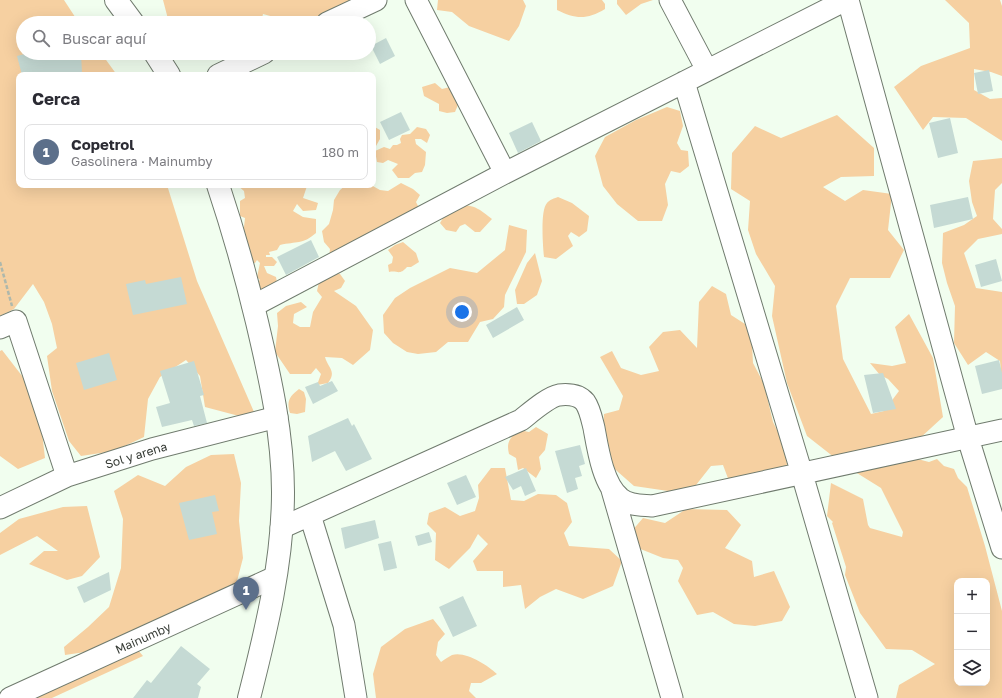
<!DOCTYPE html>
<html lang="es">
<head>
<meta charset="utf-8">
<style>
  body { margin:0; font-family:"Golos Text",sans-serif; background:#f7f7f7; color:#2b2b33 }
  .controls { position:absolute; right:12px; bottom:12px; display:grid; overflow:hidden; border-radius:8px; box-shadow:0 4px 16px #0002 }
  .controls button { width:36px; height:36px; display:grid; place-items:center; padding:0; border:0; border-bottom:1px solid #e1e1e2; background:#fff; color:#2b2b33; font:20px sans-serif }
  .you { position:absolute; left:462px; top:312px; width:14px; height:14px; margin:-10px; border:3px solid #fff; border-radius:50%; background:#1a73e8; box-shadow:0 0 0 6px #1a73e833 }
  .badge { display:grid; place-items:center; width:26px; height:26px; border-radius:50%; background:#7d2c9c; color:#fff; font-size:13px; font-weight:700 }
  .pin { position:absolute; translate:-50% -33px; filter:drop-shadow(0 1px 2px #0008) }
  .pin::after { content:''; position:absolute; top:21px; width:14px; height:12px; background:inherit; clip-path:polygon(0 0,100% 0,50% 100%) }
  .list { margin:0; padding:0; list-style:none }
  h2 { display:flex; justify-content:space-between; align-items:center; height:52px; margin:0; padding:0 16px; font-size:17px }
  h2 small { font-size:13px; font-weight:400; color:#7c7c81 }
  .list li { display:grid; grid-template-columns:26px 1fr auto; gap:12px; align-items:center; box-sizing:border-box; height:56px; margin:0 8px 8px; padding:0 8px; border:1px solid #e1e1e2; border-radius:8px }
  .list b { display:block; font-size:15px; white-space:nowrap }
  .list p { margin:0; font-size:13px; white-space:nowrap; color:#7c7c81 }
  .list em { font-size:13px; font-style:normal; color:#7c7c81 }
  .icon { flex:none; width:22px; height:22px; fill:none; stroke:currentColor; stroke-width:2; stroke-linecap:round; stroke-linejoin:round }
  .map { position:relative; flex:none; width:1002px; height:698px; overflow:hidden }
  .search { position:absolute; background:#fff; box-shadow:0 4px 16px #0002; left:16px; top:16px; width:360px; height:44px; display:flex; align-items:center; gap:10px; box-sizing:border-box; padding:0 14px; border-radius:22px; color:#7c7c81; font-size:15px }
  .panel { position:absolute; background:#fff; box-shadow:0 4px 16px #0002; left:16px; top:72px; width:360px; height:116px; border-radius:8px }
  .map>svg:first-child { display:block }
  .green { fill:#f6d0a1; fill-rule:evenodd }
  .building { fill:#c5dad4 }
  .lines { fill:none; stroke-linecap:round; stroke-linejoin:round }
  .minor-casing { stroke:#707b6e; stroke-width:23 }
  .major-casing { stroke:#707b6e; stroke-width:24 }
  .path { stroke:#aeb8ac; stroke-width:2.5; stroke-dasharray:4 2; stroke-linecap:butt }
  .minor { stroke:#fff; stroke-width:21 }
  .major { stroke:#fff; stroke-width:22 }
  .labels { text-anchor:middle; dominant-baseline:central; stroke-width:3.5; stroke-linejoin:round; paint-order:stroke }
  .street-label { font-size:12px; fill:#363b35; stroke:#fff }
</style>
</head>
<body>
<div class="map">
<svg width="1002" height="698" viewBox="0 0 1002 698">
  <rect width="100%" height="100%" fill="#f1feef"/>
  <path class="green" d="M0,0H64L79,23H23V53H101L117,75H19V185H167L197,281L258,421L205,407L200,376L186,360L160,377L148,399L144,437L114,451L81,456L69,441L52,391L47,356L57,348L52,324L44,302L33,284L14,309L0,316Z
    M163,0H360L328,14L317,23H282L274,17L263,14L261,23H167L168,19Z
    M438,0H523L526,6L519,26L509,41L469,26L452,12L437,10Z
    M557,0H602L605,4V9C587,20 575,19 557,10Z
    M617,0H653L641,4L626,15L617,4Z
    M945,0H1000L1002,6V76L991,72L974,69V90L990,99L1002,98V141L966,118L933,117L923,130L894,87L921,66L970,48L969,23Z
    M190,53H258L231,60L225,57L215,60H196Z
    M435,83L442,89L450,87L460,100L455,112L447,113L439,111V104L424,96L422,87Z
    M667,107L680,111L683,126L677,143L681,150L688,151L689,166L680,173L671,171L665,184L668,205L662,221H638L617,204L603,186L595,156L605,137L636,120Z
    M837,115L874,148V176L841,177L823,187L845,201L863,190L892,194L888,230L904,250L890,278H850L836,306L843,359L871,414L884,411L899,391L888,379L880,375L870,363L892,366L906,363L895,327L909,314L933,358L943,417L919,439L910,457L929,462L937,459L944,466L954,469L958,478L967,487L985,546L1002,611V698H896L899,685L935,664L912,650L886,649L860,613L845,575L846,567L832,523L833,522L827,516L831,483L863,499L868,525L870,528L902,537L903,532L881,488L844,465L807,436L787,383L772,316L775,286L756,254L748,230L750,201L731,189L732,153L755,126L781,138ZM957,581H987V683H957Z
    M373,126L380,130V139L376,146L373,147Z
    M417,127L426,129L430,135L427,143L421,139H415L416,144L426,152L425,165L422,172L415,173L409,178H398L392,170L398,164L388,160L383,163L377,162L375,151L384,147L390,149L393,145H397L401,143L400,139L402,135L410,134Z
    M1002,158V183L995,190L993,219L1002,229V234L978,239L964,253L976,288L1002,292V385L1000,361L986,352L968,365L954,343L955,306L947,283L942,263L943,233L964,225L977,216L972,202L969,181L973,161Z
    M401,183L413,189L420,195L416,202L420,210L329,258L330,249L324,242L322,231L329,224L333,210L334,200L340,190L346,185H371L380,190L388,191Z
    M237,185H309L307,186L303,198L318,203L316,210L303,211L297,204L293,211L303,217L316,219V233C302,245 297,241 280,245L277,250L269,252L270,255H266V257H272L277,262L274,266H264L267,273L276,277L278,288L259,305L257,282L260,280L257,277L260,263L257,260L255,263H249L239,233L244,227L245,218L240,216V201L245,198L244,191Z
    M558,197L572,203L589,216L587,231L579,237L571,232L568,236L573,246L556,259L544,257C543,247 540,210 547,203C549,200 555,198 558,197Z
    M460,205C476,205 480,210 492,219L480,232H475L465,224L460,226L456,232L446,230L440,223L446,213Z
    M509,225L527,230L526,252L505,295L504,307L493,319L480,322L468,342H448L436,352L418,354L407,352L393,343L384,333L383,315L395,298L410,288L450,268L477,273L505,250Z
    M403,242L416,253L419,262L411,267H407C399,276 398,270 389,272L388,265L392,263L393,257L388,250L395,245Z
    M535,253L542,281L537,295L524,304H517L515,290L527,263Z
    M329,271L340,274L345,281L341,288L334,291L356,306L373,330L370,350L353,365L342,358L325,357C328,368 337,371 328,383L317,385L321,374L316,368L311,374H290L275,352L278,326L277,313L286,306L301,302L307,307L294,314L293,323L300,327H310L313,312L322,297L317,291L319,282Z
    M712,286L726,294L731,315L745,324L752,344L753,363L764,384L773,422L785,446L787,465L769,478L729,481L723,465L711,466L696,485L675,492L634,486L609,464L602,441L604,414L619,410L623,396L600,357L612,351L621,368L641,375L659,371L649,347L663,332L680,330L697,348L699,302Z
    M2,350L26,381L41,424L45,458L18,469L0,456V351Z
    M299,389L304,392L306,399L305,412L297,414L290,413C286,401 290,396 299,389Z
    M536,427L548,434L545,450L539,457L541,469L536,478L523,468L518,470L516,458L509,454C506,442 510,438 519,430L529,432Z
    M234,454L241,483L239,521L243,558L236,585L99,650L65,655L64,647L88,627L109,607L121,568L123,519L114,491L138,475L165,486L186,467L211,455Z
    M491,468H505L511,500L524,501L538,494L556,495L567,503L572,522L564,533L569,546L609,549L622,561L613,586L583,599L556,589L540,597L525,609L521,585L503,587V571H477L473,561L488,544L478,534L470,548L449,569L435,560L436,533L427,524L429,513L445,507L460,516L475,511L479,498L478,485Z
    M87,506L100,557L82,576L67,580L29,564L44,551H58L37,536L0,555V533L19,519L63,507Z
    M686,509L727,510L741,525L725,548L752,561L754,577L774,571L790,607L782,621L755,626L734,624L713,612L697,615L678,581L683,568L678,560L663,558L638,548L631,532L643,518L665,523Z
    M433,619L445,634L438,642L436,655L441,662C444,660 448,657 452,655C466,651 487,665 497,674L481,683H471L469,691L476,698H376L373,674L381,647L405,629Z
    M137,649L143,656L52,698H30Z"/>
  <path class="building" d="M386,38L395,56L380,64L371,46Z
    M28,53H44V55L81,53L82,73L50,75H22L17,56Z
    M989,70L993,91L978,94L974,73Z
    M401,112L410,130L389,140L380,122Z
    M950,118L958,153L938,158L929,123Z
    M532,122L541,141L518,153L509,133Z
    M968,197L973,219L934,228L930,205Z
    M311,240L319,257L286,275L277,257Z
    M996,259L1002,281L981,287L975,265Z
    M181,277L187,304L133,315L126,284L145,280L146,284Z
    M517,307L524,320L493,338L486,325Z
    M109,353L117,380L84,390L76,363Z
    M999,360L1002,373V389L982,394L975,366Z
    M194,361L204,395L200,396L207,423L194,426L192,420L162,427L156,407L170,403L160,371Z
    M883,373L896,409L873,413L864,375Z
    M332,381L338,391L313,404L305,387L318,382L320,386Z
    M348,418L352,426L354,424L372,459L346,471L335,451L312,462L308,436Z
    M580,445L585,464L579,466L582,476L575,478L578,489L567,493L555,451Z
    M526,468L536,491L525,496L521,486L513,490L505,477Z
    M466,475L476,497L457,505L447,483Z
    M215,495L219,511L212,512L217,534L189,540L179,503Z
    M375,520L379,538L345,549L341,528Z
    M429,532L432,542L418,546L415,536Z
    M391,541L397,568L384,571L378,544Z
    M109,572L111,590L84,603L77,587Z
    M463,596L477,626L453,637L439,607Z
    M181,646L210,669L197,684L201,687L198,698H133L147,680L151,683Z"/>
  <g class="lines">
    <g class="minor-casing">
      <path id="minor" d="M416,0L505,173
        M670,0L707,70
        M848,0L968,438L1002,548
        M327,23L376,0
        M218,75L264,53
        M684,82L802,474L867,698
        M253,306L505,173L846,0
        M0,328L16,321L67,476
        M612,490L672,698
        M0,508L67,476L152,449L277,417
        M310,515L344,625L356,698
        M281,528L521,420C530,413 548,397 559,395C568,394 579,395 585,402C590,409 592,420 594,428C598,450 603,484 620,498C629,506 642,505 652,506L1002,430
        M10,698L275,577"/>
    </g>
    <g class="major-casing">
      <path id="major" d="M116,0L133,23
        M155,53L169,75
        M218,185C233,230 246,276 257,322C270,377 283,435 283,492C283,562 266,631 249,698"/>
    </g>
    <path class="path" d="M0,262L12,306"/>
    <use href="#minor" class="minor"/>
    <use href="#major" class="major"/>
  </g>
  <g class="labels">
    <g class="street-label">
      <text transform="translate(136 455) rotate(-17)">Sol y arena</text>
      <text transform="translate(143 638) rotate(-24)">Mainumby</text>
    </g>
  </g>
</svg>
<div class="controls">
<button>+</button>
<button>−</button>
<button><svg class="icon" aria-label="layers" viewBox="0 0 24 24"><path d="M12 4l9 5-9 5-9-5zM3 14l9 5 9-5"/></svg></button>
</div>
<div class="you"></div>
<div class="pin badge" style="left:246px;top:610px;background:#5c6f8a">1</div>
<div class="search"><svg class="icon" aria-label="search" viewBox="0 0 24 24"><circle cx="10" cy="10" r="6"/><path d="M15 15l6 6"/></svg>Buscar aquí</div>
<section class="panel">
<h2>Cerca<small></small></h2>
<ul class="list">
<li><span class="badge" style="background:#5c6f8a">1</span><div><b>Copetrol</b><p>Gasolinera · Mainumby</p></div><em>180 m</em></li>
</ul>
</section>
</div>
</body>
</html>
